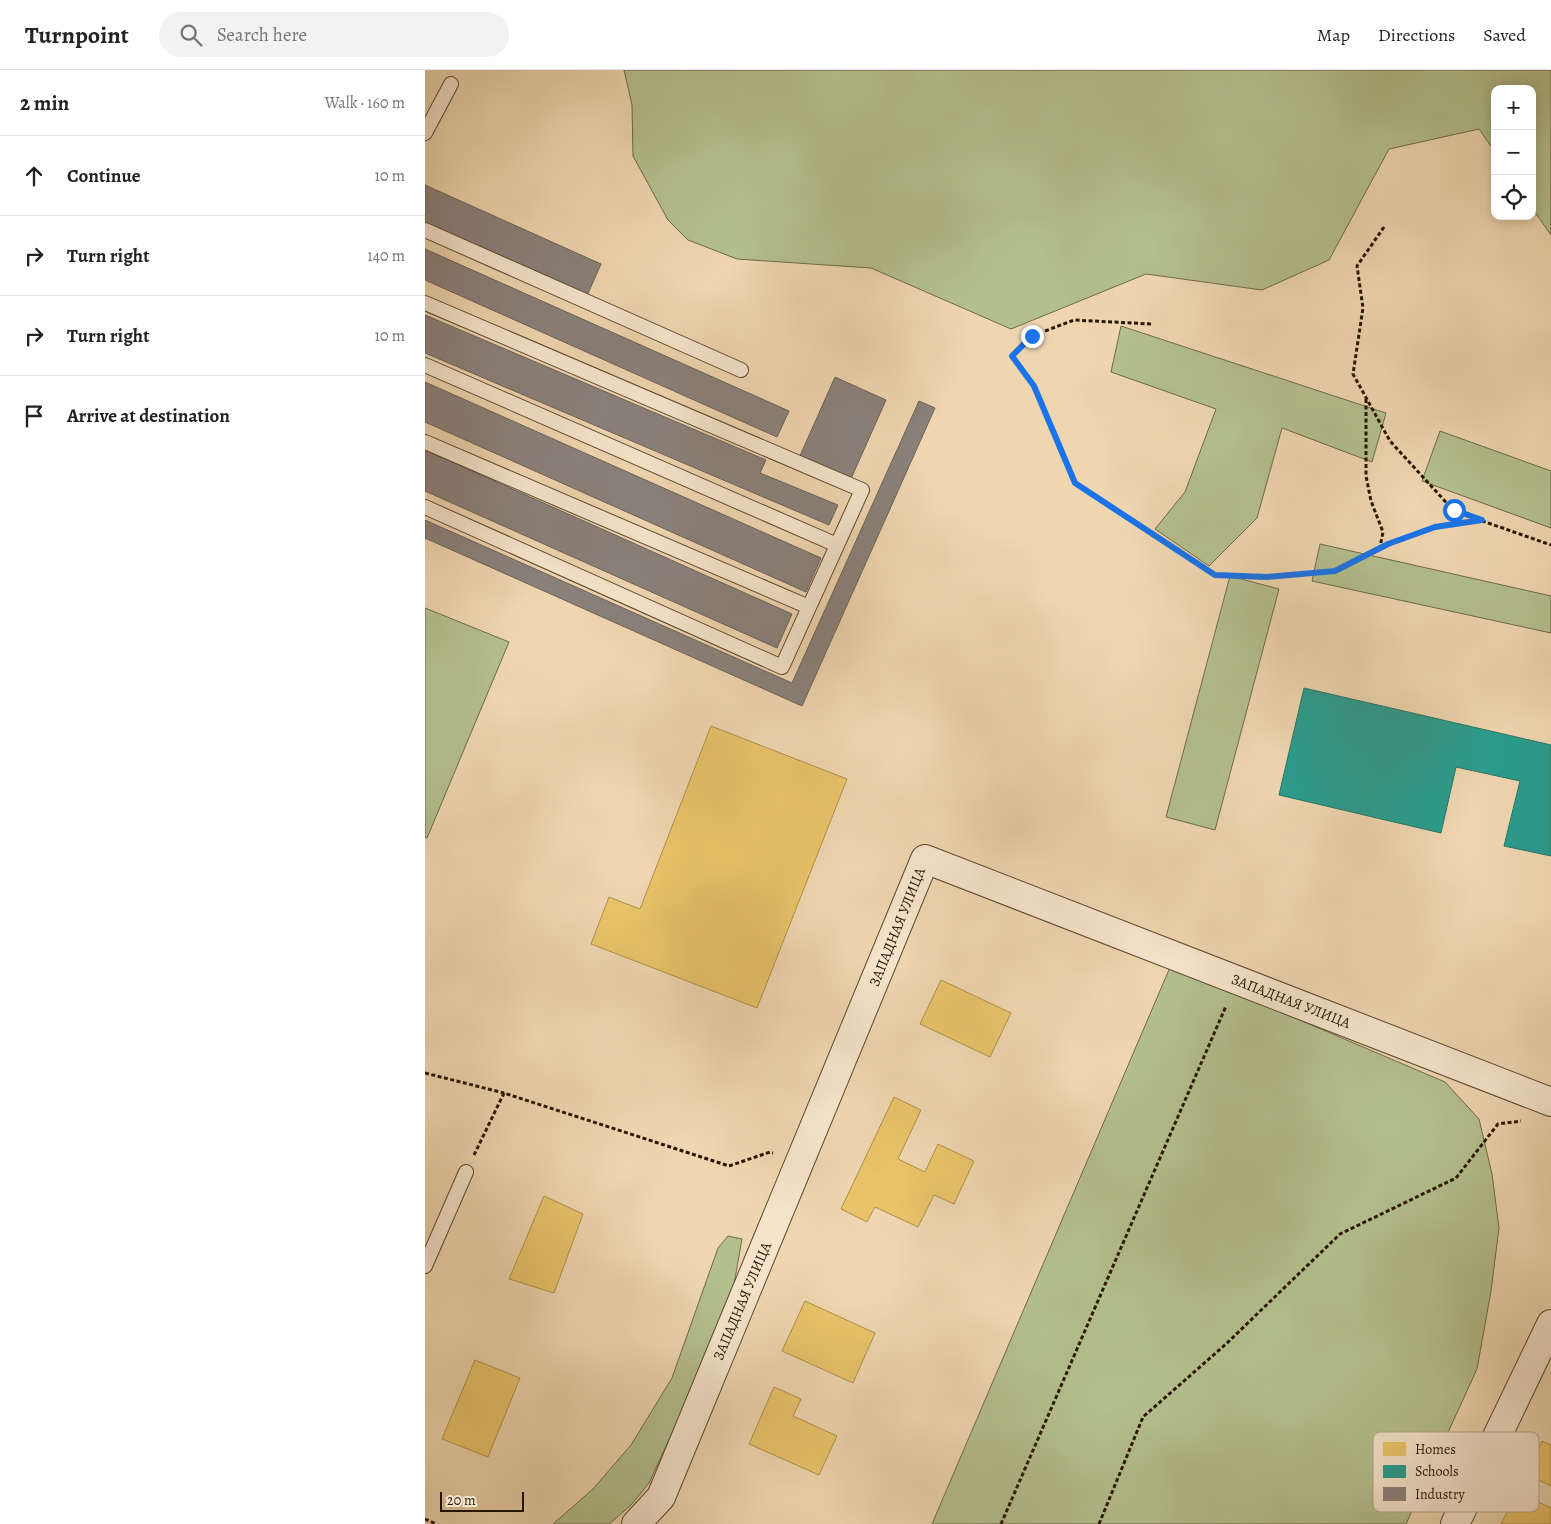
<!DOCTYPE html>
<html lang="en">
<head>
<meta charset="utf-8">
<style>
  body { margin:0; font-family:Alegreya,serif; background:#f2f2f2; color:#222 }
  .controls { position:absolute; right:15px; top:15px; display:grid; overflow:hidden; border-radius:10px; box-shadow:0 2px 12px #0003 }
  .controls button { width:45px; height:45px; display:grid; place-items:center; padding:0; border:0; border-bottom:1px solid #e0e0e0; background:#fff; color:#222; font:25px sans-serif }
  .scale { position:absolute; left:15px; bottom:12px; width:84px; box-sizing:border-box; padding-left:5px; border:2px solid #281700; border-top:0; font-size:14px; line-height:18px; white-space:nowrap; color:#281700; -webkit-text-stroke:4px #f5e4cc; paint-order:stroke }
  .stop { position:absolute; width:15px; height:15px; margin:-11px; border:4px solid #1a73e8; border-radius:50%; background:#fff }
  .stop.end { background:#1a73e8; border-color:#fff; box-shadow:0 1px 5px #0008 }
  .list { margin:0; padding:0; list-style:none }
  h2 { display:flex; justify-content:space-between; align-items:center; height:65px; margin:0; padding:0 20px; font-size:21px }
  h2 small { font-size:16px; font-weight:400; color:#767676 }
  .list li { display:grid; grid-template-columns:32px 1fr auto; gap:15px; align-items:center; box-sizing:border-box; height:80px; padding:0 20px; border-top:1px solid #e0e0e0 }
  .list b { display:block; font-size:19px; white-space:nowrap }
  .list em { font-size:16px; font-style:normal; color:#767676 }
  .icon { flex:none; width:28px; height:28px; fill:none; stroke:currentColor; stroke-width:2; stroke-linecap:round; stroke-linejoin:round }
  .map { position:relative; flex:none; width:1126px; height:1454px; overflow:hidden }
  header { display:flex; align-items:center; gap:30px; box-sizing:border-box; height:70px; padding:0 25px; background:#fff; border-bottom:1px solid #e0e0e0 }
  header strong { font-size:24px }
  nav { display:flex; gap:28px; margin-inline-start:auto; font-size:18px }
  .search { width:350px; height:45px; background:#f2f2f2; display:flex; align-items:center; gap:12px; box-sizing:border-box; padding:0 18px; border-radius:28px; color:#767676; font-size:19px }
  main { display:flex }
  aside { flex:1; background:#fff }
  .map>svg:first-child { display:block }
  .green { fill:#b4bf8e; stroke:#6e6b47 }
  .homes { fill:#e9c46a; stroke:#af904a }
  .schools { fill:#2a9d8f; stroke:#297564 }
  .industry { fill:#8a817c; stroke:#6d6157 }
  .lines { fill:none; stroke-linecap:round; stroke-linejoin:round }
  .lane-casing { stroke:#5a472c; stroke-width:16 }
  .street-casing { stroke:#5a472c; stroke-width:30 }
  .path { stroke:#281700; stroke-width:3; stroke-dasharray:4 2.5; stroke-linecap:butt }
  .lane { stroke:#f5e4cc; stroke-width:14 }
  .street { stroke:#f5e4cc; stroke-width:28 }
  .route { stroke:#1a73e8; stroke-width:6 }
  .labels { text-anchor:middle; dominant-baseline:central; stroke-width:5; stroke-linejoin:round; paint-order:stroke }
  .street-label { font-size:15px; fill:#281700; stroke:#f5e4cc }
  .key { fill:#f5e4cc; stroke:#b8a68f; stroke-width:1 }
  .key-label { font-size:14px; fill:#281700 }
</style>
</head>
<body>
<header>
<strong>Turnpoint</strong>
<div class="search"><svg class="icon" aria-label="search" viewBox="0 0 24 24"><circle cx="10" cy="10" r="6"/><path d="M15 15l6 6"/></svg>Search here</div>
<nav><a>Map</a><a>Directions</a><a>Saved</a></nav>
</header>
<main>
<aside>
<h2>2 min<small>Walk · 160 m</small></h2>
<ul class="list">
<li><svg class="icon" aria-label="ahead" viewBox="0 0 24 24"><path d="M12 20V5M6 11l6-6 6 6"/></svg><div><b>Continue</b></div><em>10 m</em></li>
<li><svg class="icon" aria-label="right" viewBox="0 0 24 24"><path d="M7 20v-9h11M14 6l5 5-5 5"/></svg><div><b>Turn right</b></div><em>140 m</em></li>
<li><svg class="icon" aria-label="right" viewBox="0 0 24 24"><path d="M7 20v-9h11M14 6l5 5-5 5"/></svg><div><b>Turn right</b></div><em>10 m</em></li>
<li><svg class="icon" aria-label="arrive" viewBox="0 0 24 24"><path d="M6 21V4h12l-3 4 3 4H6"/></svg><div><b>Arrive at destination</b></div></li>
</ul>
</aside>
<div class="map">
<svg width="1126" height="1454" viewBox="0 0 1126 1454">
  <rect width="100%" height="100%" fill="#efd6b0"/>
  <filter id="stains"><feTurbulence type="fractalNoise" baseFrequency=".004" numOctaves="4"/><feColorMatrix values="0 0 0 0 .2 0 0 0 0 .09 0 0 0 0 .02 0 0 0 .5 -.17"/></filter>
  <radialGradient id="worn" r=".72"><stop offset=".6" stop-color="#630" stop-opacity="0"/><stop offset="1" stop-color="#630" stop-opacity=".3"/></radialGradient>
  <path class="green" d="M199,0H1126V165L1107,138V19H1070V82L1054,59L964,79L904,190L837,220L721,204L586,259L446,198L312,189L263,170L243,150L208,86L207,35Z
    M696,256L961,343L947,392L857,358L832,448L784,496L730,459L760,422L791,339L686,302Z
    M1015,361L1126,401V458L997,411Z
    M895,474L1126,526V563L887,511Z
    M805,506L854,519L790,760L741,747Z
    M0,538L84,572L2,768L0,767Z
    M746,895L1020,1012L1054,1049L1067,1104L1074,1158L1066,1221L1052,1299L981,1454H507Z
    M303,1166L317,1169L305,1237L224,1413L206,1435L184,1454H128L168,1419L206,1375L247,1308L293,1178Z"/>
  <path class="homes" d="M286,656L422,709L332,938L166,874L184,827L215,839Z
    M516,910L586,943L565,987L495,954Z
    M469,1027L496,1040L473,1089L500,1102L513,1074L549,1091L529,1134L509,1125L493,1157L450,1137L442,1152L416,1139Z
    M119,1126L158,1144L129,1223L84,1209Z
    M380,1231L450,1263L428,1313L357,1281Z
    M50,1290L95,1308L63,1387L17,1369Z
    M349,1317L376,1329L368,1346L412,1366L394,1405L324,1374Z
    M1117,1371L1126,1375V1416L1101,1404Z
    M1092,1422L1126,1438V1454H1076Z"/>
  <path class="schools" d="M879,618L1126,675V786L1079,776L1095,711L1031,697L1016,763L854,725Z"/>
  <path class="industry" d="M0,115L176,194L161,228L0,156Z
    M0,179L364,341L352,367L0,210Z
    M0,245L341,390L335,403L413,435L404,455L0,283Z
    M410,307L461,330L425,411L374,388Z
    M0,312L396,488L381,522L0,352Z
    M494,331L510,338L377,636L0,468V450L367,613Z
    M0,380L367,544L352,578L0,421Z"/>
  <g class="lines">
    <g class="lane-casing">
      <path id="lane" d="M0,63L26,14
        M0,160L316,300
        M0,233L437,420L357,597L0,437
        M0,295L412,475
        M0,372L384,537
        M0,1196L41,1102"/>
    </g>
    <g class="street-casing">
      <path id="street" d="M211,1454L236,1427L500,789L1126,1032
        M1030,1454L1126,1254"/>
    </g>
    <path class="path" d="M959,157L932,196L938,238L928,304L965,371L1029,441L1126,475
      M726,254L649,250L607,266L587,286L609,316L650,413L790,505L842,507L910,501L963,474L1010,457L1057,450
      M941,329V406L946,431L958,462L955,477
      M0,1003L79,1023
      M49,1085L79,1023L304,1096L345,1082L348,1083
      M0,1449L11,1454
      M576,1454L801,936
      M674,1454L718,1347L801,1274L915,1164L1031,1108L1073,1054L1096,1051"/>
    <use href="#lane" class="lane"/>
    <use href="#street" class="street"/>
  </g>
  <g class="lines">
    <path class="route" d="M607,266L587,286L609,316L650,413L790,505L842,507L910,501L963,474L1010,457L1057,450L1029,440"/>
  </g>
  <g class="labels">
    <g class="street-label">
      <text transform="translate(472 857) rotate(-68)">ЗАПАДНАЯ УЛИЦА</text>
      <text transform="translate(866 931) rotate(21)">ЗАПАДНАЯ УЛИЦА</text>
      <text transform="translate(317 1231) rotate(-67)">ЗАПАДНАЯ УЛИЦА</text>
    </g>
  </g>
  <rect x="948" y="1362" width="166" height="80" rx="8" class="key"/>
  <rect x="958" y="1372" width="23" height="14" fill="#e9c46a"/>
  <rect x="958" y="1395" width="23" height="13" fill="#2a9d8f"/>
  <rect x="958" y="1417" width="23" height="14" fill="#8a817c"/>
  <g class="key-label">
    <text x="990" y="1384">Homes</text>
    <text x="990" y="1406">Schools</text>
    <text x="990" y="1429">Industry</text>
  </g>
  <rect width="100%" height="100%" filter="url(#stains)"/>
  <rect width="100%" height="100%" fill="url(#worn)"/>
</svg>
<div class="controls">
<button>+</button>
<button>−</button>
<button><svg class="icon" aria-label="locate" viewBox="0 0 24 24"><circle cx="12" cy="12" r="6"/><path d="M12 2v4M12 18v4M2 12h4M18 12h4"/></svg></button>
</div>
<div class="scale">20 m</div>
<div class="stop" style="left:1029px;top:440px"></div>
<div class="stop end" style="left:607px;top:266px"></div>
</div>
</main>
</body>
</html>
